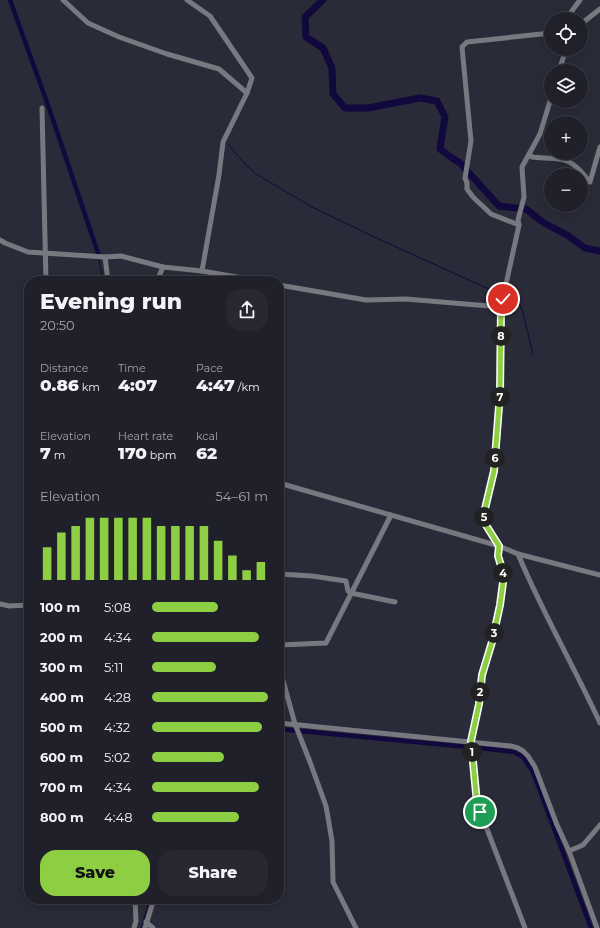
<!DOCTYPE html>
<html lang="en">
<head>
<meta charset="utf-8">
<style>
	body { margin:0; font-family:Montserrat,sans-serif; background:#282832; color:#f1f3f6; height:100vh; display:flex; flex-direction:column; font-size:15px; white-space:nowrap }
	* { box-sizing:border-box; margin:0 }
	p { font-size:13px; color:#a2a3a8 }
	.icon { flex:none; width:22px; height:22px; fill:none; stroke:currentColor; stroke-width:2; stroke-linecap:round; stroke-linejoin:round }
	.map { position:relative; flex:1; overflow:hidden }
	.panel { position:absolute; left:24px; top:276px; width:260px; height:628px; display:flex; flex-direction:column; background:#20202a; border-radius:16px; box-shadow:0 2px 10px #0003,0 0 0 1px #3d3e47 }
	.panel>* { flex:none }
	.controls { position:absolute; left:544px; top:12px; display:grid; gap:8px }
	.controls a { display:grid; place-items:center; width:44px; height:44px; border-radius:50%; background:#20202a; box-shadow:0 2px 10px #0003,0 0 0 1px #3d3e47; font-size:20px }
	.pin { position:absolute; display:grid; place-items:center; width:34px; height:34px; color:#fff; margin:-17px; border:2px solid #fff; border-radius:50%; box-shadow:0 1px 4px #0007 }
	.km { position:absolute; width:20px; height:20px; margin:-10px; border-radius:50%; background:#222; color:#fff; font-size:11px; line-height:20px; text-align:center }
	.round { display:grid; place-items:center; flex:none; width:42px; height:42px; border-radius:16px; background:#282832 }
	.summary { display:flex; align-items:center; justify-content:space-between; height:68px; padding:0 16px }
	h1 { font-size:22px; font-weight:800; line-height:30px }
	.metrics { display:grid; grid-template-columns:repeat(3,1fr); gap:6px; height:68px; padding:4px 16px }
	.metrics div { display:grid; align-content:center }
	.metrics b { font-size:17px; font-weight:800 }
	.metrics small { font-size:11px; font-weight:400 }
	.metrics p { font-size:11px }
	.chart { height:112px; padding:8px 16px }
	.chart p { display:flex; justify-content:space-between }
	.chart svg { width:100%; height:72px; margin-top:4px; stroke:#8ece43; stroke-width:6 }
	.button { display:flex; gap:8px; margin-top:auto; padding:8px 16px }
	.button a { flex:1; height:46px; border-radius:16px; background:#8ece43; color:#111; font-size:16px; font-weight:800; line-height:46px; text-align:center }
	.button a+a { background:#282832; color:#f1f3f6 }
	ul { padding:0 16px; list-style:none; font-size:13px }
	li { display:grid; grid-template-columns:64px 48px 1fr; align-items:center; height:30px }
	li i { height:10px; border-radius:5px; background:#8ece43 }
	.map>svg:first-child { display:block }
</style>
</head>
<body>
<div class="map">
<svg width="600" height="928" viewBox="0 0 600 928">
	<rect width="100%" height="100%" fill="#2a2b38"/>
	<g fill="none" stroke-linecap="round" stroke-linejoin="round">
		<g stroke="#11093d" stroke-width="1">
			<polyline points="228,144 244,163 256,174 312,207 370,235 502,295"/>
			<polyline points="99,259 103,281"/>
			<polyline points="504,297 519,304 522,309 533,354"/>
			<polyline points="141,928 150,899"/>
		</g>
		<g stroke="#11093d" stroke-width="4.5">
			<polyline points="10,0 48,105 98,253"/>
			<polyline points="279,729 488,749 514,752 523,757 533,772 591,928"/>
		</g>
		<polyline stroke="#11093d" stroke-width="7" points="323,0 305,17 306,37 323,48 332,68 333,94 345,108 368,108 420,98 437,101 445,117 440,149 452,158 460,163 499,206 526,209 544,223 567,235 585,248 600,251"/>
		<g stroke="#787980" stroke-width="5">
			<polyline points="63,0 88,23 119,37 167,54 219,69 247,93 223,142 219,175 202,271"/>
			<polyline points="187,0 210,16 252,78 247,93"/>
			<polyline points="566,19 580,0"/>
			<polyline points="581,24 600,9"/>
			<polyline points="559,71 566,49"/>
			<polyline points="42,108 46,281"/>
			<path d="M529,154l3,3c14,2 32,-1 43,9 6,4 10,11 15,16l10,-35"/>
			<polyline points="519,225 491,214 473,197 467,189 467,183 465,178 471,141 462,47 467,42 551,33"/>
			<polyline points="0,240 5,243 28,252 105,257 121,256 163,267 202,271 260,281"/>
			<polyline points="105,257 108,281"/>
			<polyline points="157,281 163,267"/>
			<polyline points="279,285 366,300 406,299 501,307"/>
			<polyline points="279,483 499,546 518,554 600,575"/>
			<path d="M518,554c24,58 56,112 82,169"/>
			<polyline points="279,574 312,576 346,581 348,591 351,593 395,602"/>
			<polyline points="0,604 9,606 29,605"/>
			<polyline points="279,645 326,643 391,515"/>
			<polyline points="279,666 295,724 310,762 326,806 332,841 333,882 356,928"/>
			<polyline points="279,723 511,746 518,748 523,751 528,756 535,767 557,825 569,851 597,928"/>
			<polyline points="569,851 583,845 600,825"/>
			<polyline points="146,922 153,928"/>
			<polyline points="134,928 136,921 135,899"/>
			<polyline points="145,928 154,899"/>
			<polyline points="525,928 477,803 471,742 479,704 482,675 492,642 500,605 504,575 498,556 499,546 484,522 484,513 494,471 500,393 501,307 519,225 518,220 524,197 522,167 540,134 551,98"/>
		</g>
	</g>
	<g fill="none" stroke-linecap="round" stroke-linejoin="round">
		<defs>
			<polyline id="route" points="480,812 477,803 471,741 479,704 482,675 492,642 500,605 504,575 498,556 499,546 484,522 484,513 494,471 500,393 501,307 503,299"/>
		</defs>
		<use href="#route" stroke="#fff" stroke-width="8"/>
		<use href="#route" stroke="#8ece43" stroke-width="5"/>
	</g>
</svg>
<div class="controls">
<a><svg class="icon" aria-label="locate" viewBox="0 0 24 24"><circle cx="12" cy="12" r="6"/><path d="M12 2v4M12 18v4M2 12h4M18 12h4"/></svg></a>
<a><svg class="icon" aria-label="layers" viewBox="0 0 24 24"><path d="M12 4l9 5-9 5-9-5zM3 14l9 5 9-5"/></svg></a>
<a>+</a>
<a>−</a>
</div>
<div class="pin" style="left:480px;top:812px;background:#1e9e55"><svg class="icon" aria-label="arrive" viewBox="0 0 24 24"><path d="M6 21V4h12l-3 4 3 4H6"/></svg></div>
<div class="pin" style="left:503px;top:299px;background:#d93025"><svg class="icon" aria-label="check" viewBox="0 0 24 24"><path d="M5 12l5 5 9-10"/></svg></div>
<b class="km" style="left:472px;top:752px">1</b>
<b class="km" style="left:480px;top:692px">2</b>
<b class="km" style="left:494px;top:633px">3</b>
<b class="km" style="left:503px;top:573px">4</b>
<b class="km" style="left:484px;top:517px">5</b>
<b class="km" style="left:495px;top:458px">6</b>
<b class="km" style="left:500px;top:397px">7</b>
<b class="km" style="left:501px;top:336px">8</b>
<section class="panel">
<div class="summary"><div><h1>Evening run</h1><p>20:50</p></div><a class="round"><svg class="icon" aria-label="share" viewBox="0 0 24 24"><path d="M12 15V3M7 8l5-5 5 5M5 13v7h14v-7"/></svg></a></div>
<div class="metrics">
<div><p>Distance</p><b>0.86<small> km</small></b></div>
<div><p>Time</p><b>4:07</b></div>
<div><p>Pace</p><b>4:47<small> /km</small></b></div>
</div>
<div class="metrics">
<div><p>Elevation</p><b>7<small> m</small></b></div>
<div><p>Heart rate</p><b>170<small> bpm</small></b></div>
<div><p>kcal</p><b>62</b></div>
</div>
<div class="chart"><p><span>Elevation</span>54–61 m</p>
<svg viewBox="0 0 160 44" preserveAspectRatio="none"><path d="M5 44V24M15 44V15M25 44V11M35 44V6M45 44V6M55 44V6M65 44V6M75 44V6M85 44V11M95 44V11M105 44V11M115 44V11M125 44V20M135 44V29M145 44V38M155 44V33"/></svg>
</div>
<ul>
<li><b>100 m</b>5:08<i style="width:57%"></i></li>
<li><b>200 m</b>4:34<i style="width:92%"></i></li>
<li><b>300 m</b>5:11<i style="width:55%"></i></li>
<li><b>400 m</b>4:28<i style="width:100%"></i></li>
<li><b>500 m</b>4:32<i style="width:95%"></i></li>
<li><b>600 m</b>5:02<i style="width:62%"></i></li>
<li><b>700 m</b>4:34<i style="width:92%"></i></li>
<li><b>800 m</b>4:48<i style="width:75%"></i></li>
</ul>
<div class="button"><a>Save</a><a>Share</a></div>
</section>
</div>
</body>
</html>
